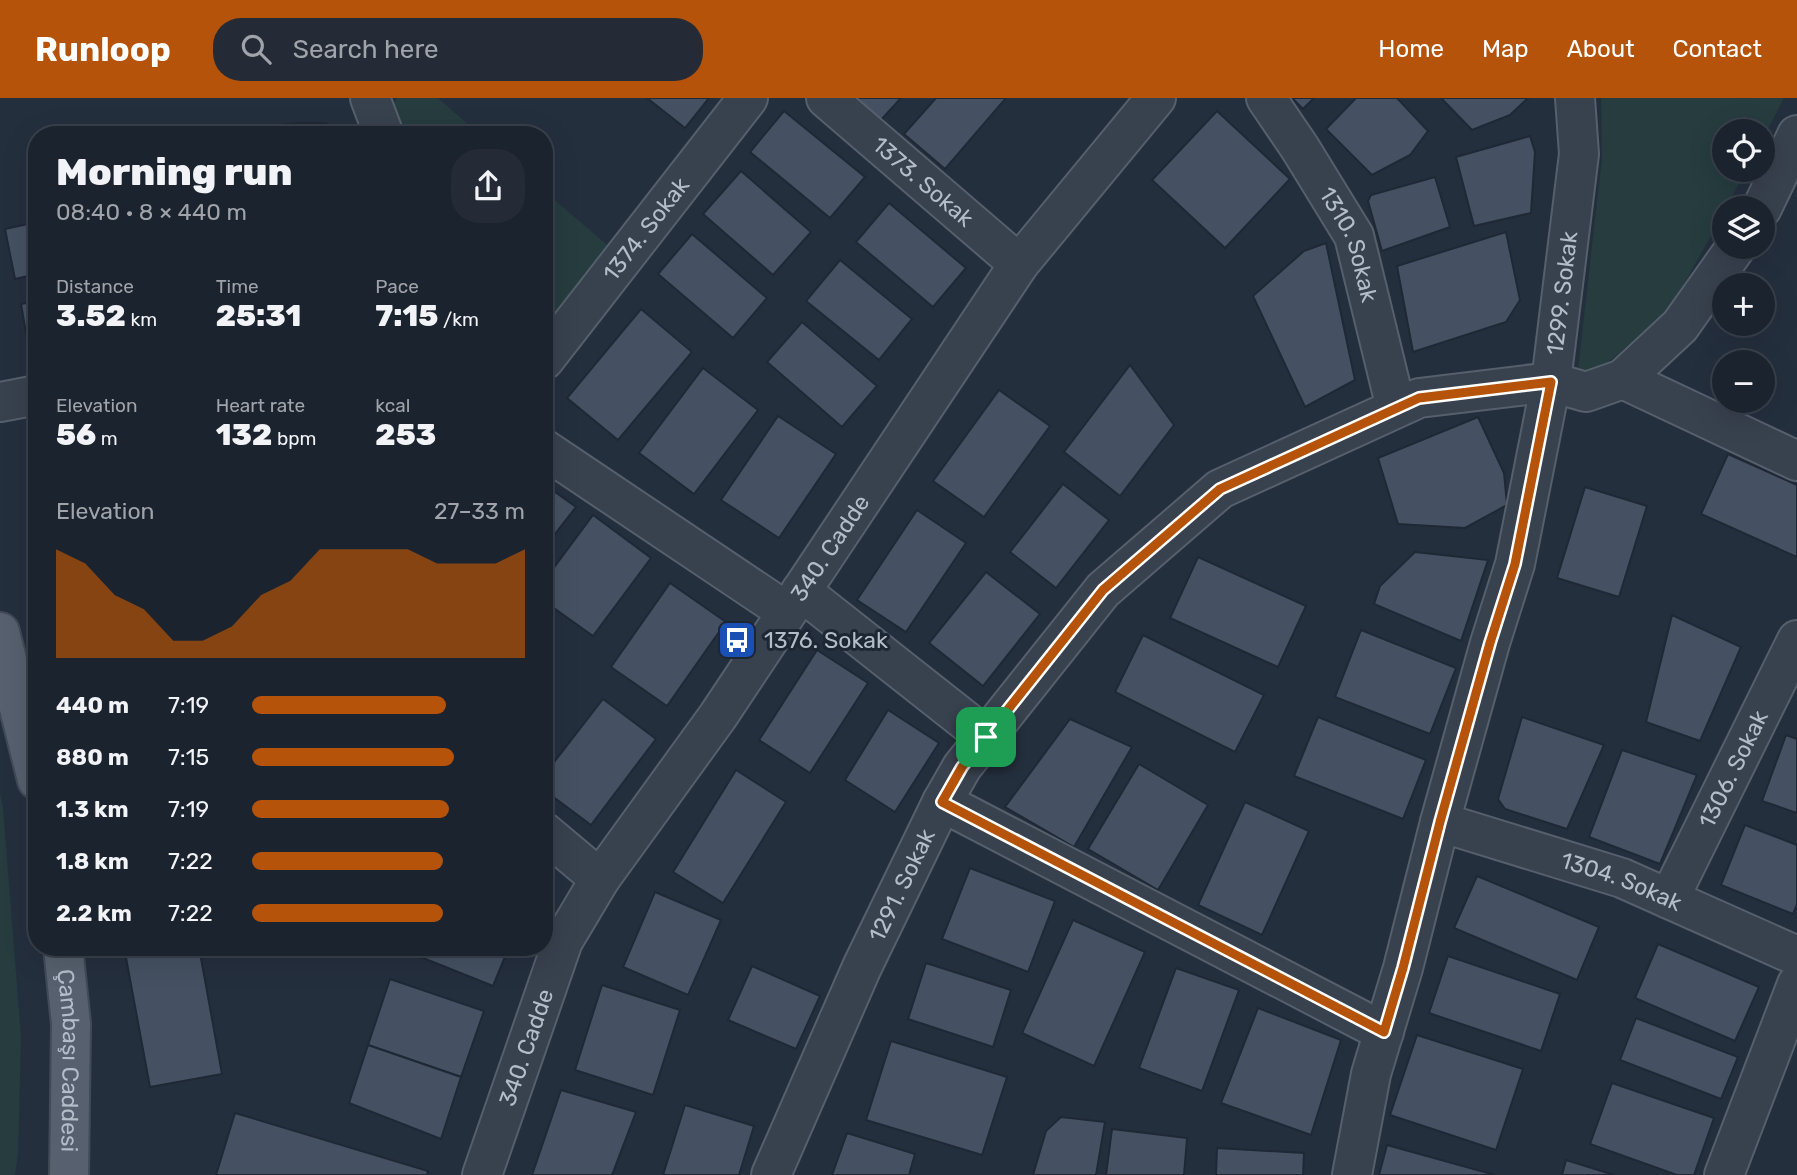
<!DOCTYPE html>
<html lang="en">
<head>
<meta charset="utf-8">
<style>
	body { margin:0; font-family:Rubik,sans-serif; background:#242b36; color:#f1f3f6; height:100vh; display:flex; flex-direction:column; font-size:26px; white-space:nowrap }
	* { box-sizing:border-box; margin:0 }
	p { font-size:23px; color:#a0a4aa }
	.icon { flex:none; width:38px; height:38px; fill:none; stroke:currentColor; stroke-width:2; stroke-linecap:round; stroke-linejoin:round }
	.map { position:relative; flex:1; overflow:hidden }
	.sheet { position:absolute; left:28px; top:28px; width:525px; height:830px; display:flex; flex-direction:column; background:#1b232e; border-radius:28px; box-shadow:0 7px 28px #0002,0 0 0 2px #39404a }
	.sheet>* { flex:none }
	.buttons { position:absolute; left:1712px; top:21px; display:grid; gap:14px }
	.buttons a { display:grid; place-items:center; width:63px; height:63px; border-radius:50%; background:#1b232e; box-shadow:0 7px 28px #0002,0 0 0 2px #39404a; font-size:35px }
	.pin { position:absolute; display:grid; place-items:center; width:60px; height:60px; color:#fff; margin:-30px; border-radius:14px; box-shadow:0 4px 10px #0006 }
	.round { display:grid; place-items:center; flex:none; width:74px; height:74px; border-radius:28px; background:#242b36 }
	.head { display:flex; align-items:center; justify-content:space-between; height:119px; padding:0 28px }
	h1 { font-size:38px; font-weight:800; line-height:52px }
	.figures { display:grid; grid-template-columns:repeat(3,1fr); gap:10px; height:119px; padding:7px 28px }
	.figures div { display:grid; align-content:center }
	.figures b { font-size:30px; font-weight:800 }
	.figures small { font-size:19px; font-weight:400 }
	.figures p { font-size:19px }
	.chart { height:196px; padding:14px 28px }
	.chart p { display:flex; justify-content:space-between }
	.chart svg { width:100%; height:126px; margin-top:7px; fill:#b45309; opacity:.7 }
	ul { padding:0 28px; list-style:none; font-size:23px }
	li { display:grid; grid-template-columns:112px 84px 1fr; align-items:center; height:52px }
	li i { height:18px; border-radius:9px; background:#b45309 }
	header { display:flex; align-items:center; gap:42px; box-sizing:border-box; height:98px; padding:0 35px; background:#b45309; color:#fff }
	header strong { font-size:33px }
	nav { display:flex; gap:38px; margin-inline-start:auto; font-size:24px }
	.search { width:490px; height:63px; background:#242b36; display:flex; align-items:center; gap:18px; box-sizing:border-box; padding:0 24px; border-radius:28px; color:#a0a4aa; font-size:26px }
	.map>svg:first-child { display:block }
</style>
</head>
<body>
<header>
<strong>Runloop</strong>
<div class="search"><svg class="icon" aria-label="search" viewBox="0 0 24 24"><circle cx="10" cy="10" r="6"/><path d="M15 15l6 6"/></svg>Search here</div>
<nav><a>Home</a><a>Map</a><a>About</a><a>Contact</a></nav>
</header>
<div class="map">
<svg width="1797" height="1077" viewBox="0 0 1797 1077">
	<rect width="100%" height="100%" fill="#242f3e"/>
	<g fill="#263c3f">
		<polygon points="397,0 438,0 480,37 396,37 392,9"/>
		<polygon points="1601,0 1784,0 1762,42 1762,33 1724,33 1724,72 1746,72 1726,110 1724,110 1724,115 1670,210 1603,269 1592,275 1578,272 1602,60"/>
		<polygon points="544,93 613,152 544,237"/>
		<polygon points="0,695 3,710 21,939 18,1056 15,1077 0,1077"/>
	</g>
	<g fill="#455162" stroke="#1f2835" stroke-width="2">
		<polygon points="647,0 709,0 685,30"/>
		<polygon points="854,0 901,0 880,23"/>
		<polygon points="936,0 1006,0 945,71 904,36"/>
		<polygon points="1292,0 1314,0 1303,11"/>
		<polygon points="1356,0 1397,0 1428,33 1410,57 1372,77 1326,31"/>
		<polygon points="1441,0 1528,0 1510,17 1472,32"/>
		<polygon points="784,13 865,79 830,120 750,54"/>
		<polygon points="1217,13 1290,81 1225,150 1152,82"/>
		<polygon points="297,25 298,37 223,37 222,34"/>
		<polygon points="297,25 325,25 348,37 298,37"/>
		<polygon points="201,30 202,37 164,37"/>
		<polygon points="1530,38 1535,54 1531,115 1474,128 1456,59"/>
		<polygon points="741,73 811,134 773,177 703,116"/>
		<polygon points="1435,79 1450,129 1382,153 1368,103 1371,97"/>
		<polygon points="889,105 966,170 933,209 856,144"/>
		<polygon points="37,124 37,176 15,181 5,131"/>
		<polygon points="1506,134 1520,202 1506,224 1413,254 1397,168"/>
		<polygon points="692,136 767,200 733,240 658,176"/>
		<polygon points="1326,145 1355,282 1305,309 1253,198 1304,153"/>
		<polygon points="840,162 912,221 879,262 806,203"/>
		<polygon points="37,203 37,269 32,270 21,206"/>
		<polygon points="641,211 692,254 618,342 567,300"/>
		<polygon points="802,224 877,288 842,329 767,264"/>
		<polygon points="1130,267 1174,327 1120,398 1064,354"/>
		<polygon points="703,270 758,312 694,396 639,355"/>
		<polygon points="999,292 1050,328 984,419 933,383"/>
		<polygon points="778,318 836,356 779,440 721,402"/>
		<polygon points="1478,319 1504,375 1507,407 1465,430 1398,426 1378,360"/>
		<polygon points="1728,356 1797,387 1797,459 1701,416"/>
		<polygon points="544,386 576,409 544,450"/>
		<polygon points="1063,386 1109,422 1056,490 1010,454"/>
		<polygon points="1585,389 1647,408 1619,499 1557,480"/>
		<polygon points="917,412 966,445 906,534 857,502"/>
		<polygon points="593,417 651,460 593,538 544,503 544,483"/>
		<polygon points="1415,454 1488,462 1461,543 1374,506 1380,488"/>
		<polygon points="1198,459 1306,508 1278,569 1170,520"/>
		<polygon points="986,474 1040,516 983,588 929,545"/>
		<polygon points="670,485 726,524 667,608 611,569"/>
		<polygon points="1672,517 1741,549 1700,643 1646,624"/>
		<polygon points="1361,532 1456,570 1430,636 1335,599"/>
		<polygon points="1143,537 1264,597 1235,654 1115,594"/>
		<polygon points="817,552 868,585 810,675 759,642"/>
		<polygon points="603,601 656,641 591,727 544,692 544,677"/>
		<polygon points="888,612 939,645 895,714 845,682"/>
		<polygon points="1318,619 1426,662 1403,721 1294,678"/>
		<polygon points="1522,619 1604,647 1567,731 1505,711 1498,701"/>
		<polygon points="1070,621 1132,649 1074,749 1005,709"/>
		<polygon points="1786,637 1797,641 1797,715 1762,703"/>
		<polygon points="1622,652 1697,677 1660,766 1589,739"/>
		<polygon points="1139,666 1208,707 1158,792 1088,751"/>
		<polygon points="736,672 786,704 723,805 673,774"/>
		<polygon points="1245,704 1309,733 1262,837 1198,807"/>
		<polygon points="1745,727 1797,747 1797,806 1793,816 1721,787"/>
		<polygon points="970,770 1055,803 1028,874 942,841"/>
		<polygon points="1477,778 1599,829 1577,882 1454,830"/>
		<polygon points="655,794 721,822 688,897 623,869"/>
		<polygon points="1073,822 1145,854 1094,968 1022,935"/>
		<polygon points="1658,846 1759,889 1735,943 1635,900"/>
		<polygon points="124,849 199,849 222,976 150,989"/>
		<polygon points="404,849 509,849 493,888 403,852"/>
		<polygon points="1448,858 1560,896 1541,953 1429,915"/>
		<polygon points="926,865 1011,892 993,949 908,921"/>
		<polygon points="752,868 820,898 796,951 728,922"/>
		<polygon points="1176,870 1239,892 1202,993 1139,970"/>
		<polygon points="390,881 484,913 461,979 368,947"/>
		<polygon points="602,887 680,912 653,997 575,972"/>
		<polygon points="1258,910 1341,942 1311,1037 1221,1005"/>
		<polygon points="1636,920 1738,959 1721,1001 1620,962"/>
		<polygon points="1417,937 1523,971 1496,1052 1390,1017"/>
		<polygon points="891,943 1007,979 982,1057 866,1022"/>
		<polygon points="368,947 461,979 441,1041 349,1005"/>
		<polygon points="1612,985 1714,1020 1694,1077 1677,1077 1590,1046"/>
		<polygon points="561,992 636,1014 612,1077 532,1077"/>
		<polygon points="685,1007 754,1028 739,1077 663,1077"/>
		<polygon points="235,1015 428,1073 427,1077 216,1077"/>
		<polygon points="1061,1019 1105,1024 1096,1077 1033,1077 1046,1033"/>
		<polygon points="1112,1031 1187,1040 1184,1077 1106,1077"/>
		<polygon points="847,1035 915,1056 909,1077 832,1077"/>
		<polygon points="1387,1047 1495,1077 1379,1077"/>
		<polygon points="1217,1050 1304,1055 1303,1077 1216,1077"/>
		<polygon points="1566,1062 1614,1077 1562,1077"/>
	</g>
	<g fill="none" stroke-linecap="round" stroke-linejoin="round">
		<defs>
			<g id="minor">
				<polyline points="370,0 384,37"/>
				<path id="s1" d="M826,0l193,166"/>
				<path id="s2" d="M1266,0l34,50 54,88 42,172"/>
				<polyline points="1762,110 1797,37"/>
				<path id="s3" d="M544,262l204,-262"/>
				<polyline points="1623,281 1797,363"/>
				<polyline points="0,304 37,297"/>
				<polyline points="544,351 787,514"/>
				<polyline points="801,493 986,639"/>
				<polyline points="942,704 1384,934"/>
				<path id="s4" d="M1440,724l182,56 175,78"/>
				<polyline points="544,734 600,781"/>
				<path id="s5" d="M1669,801l128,-259"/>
				<path id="s6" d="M482,1077l81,-234 37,-62 118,-163 301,-452 137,-166"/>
				<path id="s7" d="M771,1077l91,-208 80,-165 20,-35 141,-177 117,-101 199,-91 132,-16 35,10 37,-13 57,-53 56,-79"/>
				<path id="s8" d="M1352,1077l19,-101 32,-106 37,-146 50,-179 25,-79 36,-182 28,-228 -4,-56"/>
				<polyline points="1724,1077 1797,886"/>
			</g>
			<g id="major">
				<polyline points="0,534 37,682"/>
				<path id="s9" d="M63,849l8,77 -2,151"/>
			</g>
		</defs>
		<use href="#minor" stroke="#565f6c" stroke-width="42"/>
		<use href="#major" stroke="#414a57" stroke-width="42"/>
		<use href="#minor" stroke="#38414e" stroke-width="38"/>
		<use href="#major" stroke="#56606e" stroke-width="38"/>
	</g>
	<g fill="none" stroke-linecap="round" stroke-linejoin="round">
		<defs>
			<polygon id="route" points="1551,284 1515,466 1490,545 1440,724 1403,870 1384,934 942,704 962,669 1103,492 1220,391 1419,300"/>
		</defs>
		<use href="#route" stroke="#fff" stroke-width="14"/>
		<use href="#route" stroke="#b45309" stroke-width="9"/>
	</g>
	<defs>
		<symbol id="bus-square" viewBox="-11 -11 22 22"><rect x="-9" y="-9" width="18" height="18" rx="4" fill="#1a4fb4" stroke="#1d2633"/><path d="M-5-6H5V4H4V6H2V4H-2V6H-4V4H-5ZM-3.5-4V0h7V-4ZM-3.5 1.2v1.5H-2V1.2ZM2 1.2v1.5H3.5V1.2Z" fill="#fff"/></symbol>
	</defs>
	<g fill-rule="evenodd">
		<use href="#bus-square" x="715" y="520" width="44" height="44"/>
	</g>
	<g text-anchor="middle" stroke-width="6" stroke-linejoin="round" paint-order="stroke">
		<g font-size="23" fill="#b4bcc9" stroke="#1d2633">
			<text dy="8" stroke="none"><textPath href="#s1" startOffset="128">1373. Sokak</textPath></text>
			<text dy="8" stroke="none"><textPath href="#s3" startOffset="166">1374. Sokak</textPath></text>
			<text dy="8" stroke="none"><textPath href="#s2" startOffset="170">1310. Sokak</textPath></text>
			<text dy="8" stroke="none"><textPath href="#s8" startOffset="908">1299. Sokak</textPath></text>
			<text dy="8" stroke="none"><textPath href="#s6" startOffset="723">340. Cadde</textPath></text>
			<text dy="8" stroke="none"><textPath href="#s5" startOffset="145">1306. Sokak</textPath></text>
			<text dy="8" stroke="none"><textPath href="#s4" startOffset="191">1304. Sokak</textPath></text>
			<text dy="8" stroke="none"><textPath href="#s7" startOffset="318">1291. Sokak</textPath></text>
			<text dy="8" stroke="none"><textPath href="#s6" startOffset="135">340. Cadde</textPath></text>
			<text dy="8" stroke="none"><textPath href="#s9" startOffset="114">Çambaşı Caddesi</textPath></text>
		</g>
		<g font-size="23" fill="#b4bcc9" stroke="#1d2633" text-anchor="start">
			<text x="764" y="550">1376. Sokak</text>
		</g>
	</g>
</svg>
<div class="buttons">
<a><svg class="icon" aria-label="locate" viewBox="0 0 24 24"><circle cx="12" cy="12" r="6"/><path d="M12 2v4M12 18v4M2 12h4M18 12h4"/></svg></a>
<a><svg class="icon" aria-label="layers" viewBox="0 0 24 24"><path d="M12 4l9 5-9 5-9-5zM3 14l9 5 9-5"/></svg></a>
<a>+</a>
<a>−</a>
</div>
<div class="pin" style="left:986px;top:639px;background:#1e9e55"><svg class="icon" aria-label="arrive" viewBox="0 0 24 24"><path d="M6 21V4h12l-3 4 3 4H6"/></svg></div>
<section class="sheet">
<div class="head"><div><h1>Morning run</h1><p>08:40 · 8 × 440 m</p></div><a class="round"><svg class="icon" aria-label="share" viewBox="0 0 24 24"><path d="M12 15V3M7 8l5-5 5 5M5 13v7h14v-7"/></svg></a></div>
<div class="figures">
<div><p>Distance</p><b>3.52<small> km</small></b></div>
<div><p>Time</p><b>25:31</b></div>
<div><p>Pace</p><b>7:15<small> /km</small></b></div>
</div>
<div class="figures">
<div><p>Elevation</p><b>56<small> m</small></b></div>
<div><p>Heart rate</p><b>132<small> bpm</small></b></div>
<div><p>kcal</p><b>253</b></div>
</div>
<div class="chart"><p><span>Elevation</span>27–33 m</p>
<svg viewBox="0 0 160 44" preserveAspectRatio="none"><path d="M0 44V6L10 11L20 22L30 27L40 38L50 38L60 33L70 22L80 17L90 6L100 6L110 6L120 6L130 11L140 11L150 11L160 6V44z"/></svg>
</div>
<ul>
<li><b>440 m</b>7:19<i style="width:71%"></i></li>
<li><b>880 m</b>7:15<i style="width:74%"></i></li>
<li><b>1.3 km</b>7:19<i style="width:72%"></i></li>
<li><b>1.8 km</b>7:22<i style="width:70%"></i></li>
<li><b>2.2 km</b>7:22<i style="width:70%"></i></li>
</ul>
</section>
</div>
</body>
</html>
